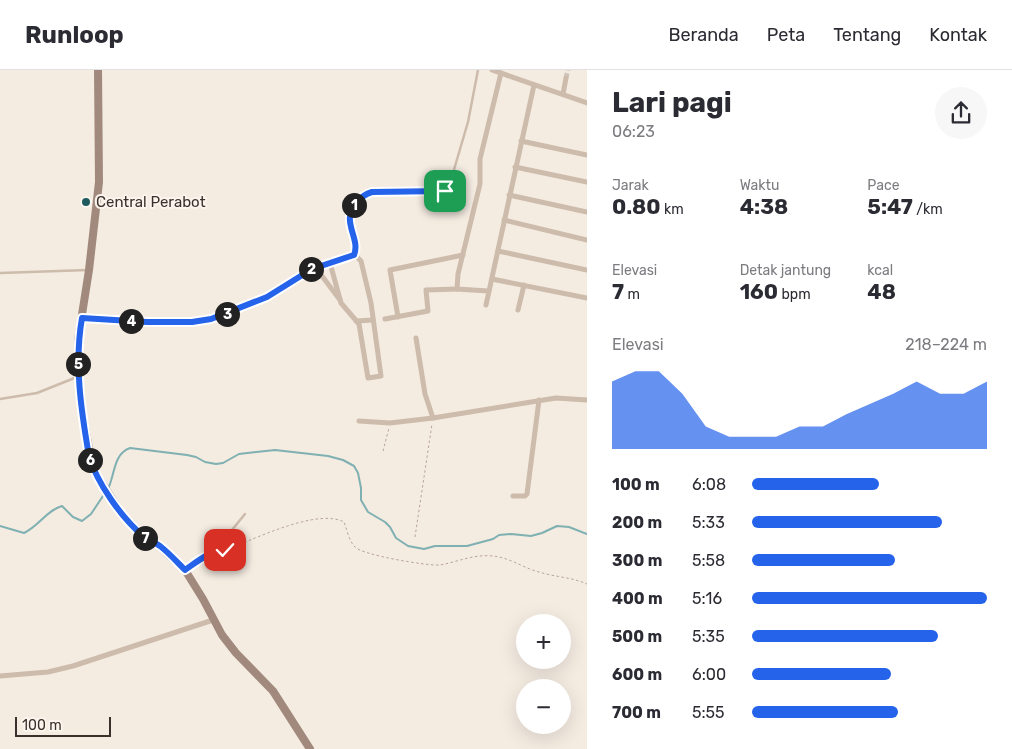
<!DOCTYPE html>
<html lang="id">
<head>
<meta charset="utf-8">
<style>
	body { margin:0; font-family:Rubik,sans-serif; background:#f7f7f7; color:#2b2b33; height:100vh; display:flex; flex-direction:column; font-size:19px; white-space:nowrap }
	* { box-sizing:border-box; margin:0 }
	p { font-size:16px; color:#7c7c81 }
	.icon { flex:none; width:28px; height:28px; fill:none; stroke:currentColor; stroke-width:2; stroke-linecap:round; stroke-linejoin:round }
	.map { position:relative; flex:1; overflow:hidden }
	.side { display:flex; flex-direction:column; background:#fff; width:425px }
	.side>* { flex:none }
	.tools { position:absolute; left:516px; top:544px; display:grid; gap:10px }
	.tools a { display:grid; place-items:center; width:55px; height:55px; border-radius:50%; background:#fff; box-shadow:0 5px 20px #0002; font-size:25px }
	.scale { position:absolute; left:15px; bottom:12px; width:96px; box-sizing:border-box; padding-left:5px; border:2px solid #3b302b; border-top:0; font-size:14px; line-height:18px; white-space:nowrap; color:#3b302b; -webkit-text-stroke:4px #fbf5ee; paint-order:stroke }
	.pin { position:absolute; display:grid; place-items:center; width:42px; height:42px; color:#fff; margin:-21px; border-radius:10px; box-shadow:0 2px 8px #0006 }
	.km { position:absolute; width:25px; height:25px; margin:-12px; border-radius:50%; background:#222; color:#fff; font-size:14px; line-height:25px; text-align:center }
	.round { display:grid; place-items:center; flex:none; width:52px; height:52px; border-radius:26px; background:#f7f7f7 }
	.overview { display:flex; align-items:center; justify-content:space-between; height:85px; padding:0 25px }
	h1 { font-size:28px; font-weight:700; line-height:38px }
	.metrics { display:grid; grid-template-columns:repeat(3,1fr); gap:8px; height:85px; padding:5px 25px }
	.metrics div { display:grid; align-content:center }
	.metrics b { font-size:21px; font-weight:700 }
	.metrics small { font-size:14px; font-weight:400 }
	.metrics p { font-size:14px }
	.chart { height:140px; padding:10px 25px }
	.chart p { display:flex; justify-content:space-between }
	.chart svg { width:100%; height:90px; margin-top:5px; fill:#2563eb; opacity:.7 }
	ul { padding:0 25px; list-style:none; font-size:16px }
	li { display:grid; grid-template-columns:80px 60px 1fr; align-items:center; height:38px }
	li i { height:12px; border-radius:6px; background:#2563eb }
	header { display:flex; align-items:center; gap:30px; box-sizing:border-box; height:70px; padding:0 25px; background:#fff; border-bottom:1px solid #e1e1e2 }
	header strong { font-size:24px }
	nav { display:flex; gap:28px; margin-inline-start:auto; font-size:18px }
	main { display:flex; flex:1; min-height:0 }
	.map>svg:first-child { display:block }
</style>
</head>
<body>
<header>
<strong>Runloop</strong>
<nav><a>Beranda</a><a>Peta</a><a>Tentang</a><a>Kontak</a></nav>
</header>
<main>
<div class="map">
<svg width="587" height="679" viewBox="0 0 587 679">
	<rect width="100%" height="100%" fill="#f4ebe1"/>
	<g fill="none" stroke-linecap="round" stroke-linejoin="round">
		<g stroke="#7fb0b2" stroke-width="2">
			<path d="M108,419c7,-14 5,-35 22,-41l57,7 9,2 9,5 11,2 7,-1 16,-9 36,-4 53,6 15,4 11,6 4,7 3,15v12l7,12 17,10 5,5 6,11 12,8 16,3 11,-3h32l26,-7 6,-4 12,-1 20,2 11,-3 15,-7 12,1 18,7"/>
			<path d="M0,456l24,7c15,-7 23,-23 38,-27l11,11 9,4 9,-7 14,-21"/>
		</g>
		<polyline stroke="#cfc6bd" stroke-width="5" stroke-dasharray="5 2.5" stroke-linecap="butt" points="566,8 568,0"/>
		<g stroke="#b9a596" stroke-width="1" stroke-dasharray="2.5 2.5" stroke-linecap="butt">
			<polyline points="383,381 389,358"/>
			<polyline points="415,467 432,354"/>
			<path d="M221,481c10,-1 20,-7 29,-11 23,-9 71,-30 94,-18 3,8 5,19 11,25 7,8 72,19 85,18 17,-3 34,-11 52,-9 17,1 31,12 47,16 16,5 32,5 48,12"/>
			<polyline points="190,496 210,483"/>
		</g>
		<g stroke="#cdbbac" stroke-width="2.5">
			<polyline points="0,203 88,200"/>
			<path d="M83,248l72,4h37l19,-3 56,-22 44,-28 42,-14c8,-17 -13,-33 3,-52 5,-6 9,-10 16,-11h70l6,-2 20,-68 10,-52"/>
			<polyline points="0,329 37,323 77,307"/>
			<polyline points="214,482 245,444"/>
		</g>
		<g stroke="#cdbbac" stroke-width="5">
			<polyline points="492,0 587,33"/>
			<polyline points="563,24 566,8"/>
			<polyline points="521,71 587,85"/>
			<polyline points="515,97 587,112"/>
			<polyline points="509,125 587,142"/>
			<polyline points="504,150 587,170"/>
			<polyline points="498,181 587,200"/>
			<polyline points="330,193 341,233 359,254 368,308 381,306 371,233 361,191 354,184"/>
			<polyline points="322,206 340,230"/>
			<polyline points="492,209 587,228"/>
			<polyline points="488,221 457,219 458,204 480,114 480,89 501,3"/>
			<polyline points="486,235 534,15"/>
			<polyline points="518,240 524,215"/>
			<polyline points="398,247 390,200 463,185"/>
			<polyline points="385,249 428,241 426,220 457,219"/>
			<polyline points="356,251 373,250"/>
			<polyline points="416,268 425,324 433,348"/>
			<polyline points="359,351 390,353 433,348 556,328 587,330"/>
			<polyline points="513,426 525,426 527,424 539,330"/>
			<polyline points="0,606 48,602 73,596 213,550"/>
		</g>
		<polyline stroke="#a18a7d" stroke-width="8" points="98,0 99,112 89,200 78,270 78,299 83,347 93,399 121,443 144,467 160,477 185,500 203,529 222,565 236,583 273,621 310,679"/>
	</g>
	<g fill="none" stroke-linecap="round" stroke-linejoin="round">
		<defs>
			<path id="route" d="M225,480c-17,2 -27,11 -40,20 -8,-8 -16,-17 -25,-24 -6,-4 -12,-6 -17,-10 -22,-19 -46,-53 -54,-80 -8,-46 -15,-93 -7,-138l65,4h45l19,-3 56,-22 45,-28 42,-14c7,-17 -14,-33 2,-52 5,-6 9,-9 16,-11l73,-1"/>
		</defs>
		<use href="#route" stroke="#fff" stroke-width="10"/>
		<use href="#route" stroke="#2563eb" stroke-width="6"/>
	</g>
	<circle fill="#1f5a5e" stroke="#fbf5ee" stroke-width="2" cx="86" cy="132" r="5"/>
	<g text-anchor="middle" stroke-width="4" stroke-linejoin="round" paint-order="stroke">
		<g font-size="15" fill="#3b302b" stroke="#fbf5ee" text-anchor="start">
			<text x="96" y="137">Central Perabot</text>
		</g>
	</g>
</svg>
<div class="tools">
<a>+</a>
<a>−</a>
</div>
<div class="scale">100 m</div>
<div class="pin" style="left:445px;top:121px;background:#1e9e55"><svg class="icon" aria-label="arrive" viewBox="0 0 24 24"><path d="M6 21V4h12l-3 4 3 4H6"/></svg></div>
<div class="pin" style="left:225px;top:480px;background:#d93025"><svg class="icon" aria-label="check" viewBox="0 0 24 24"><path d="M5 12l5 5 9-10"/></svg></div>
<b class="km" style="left:354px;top:135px">1</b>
<b class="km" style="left:311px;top:199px">2</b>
<b class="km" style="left:227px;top:244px">3</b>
<b class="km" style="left:131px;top:251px">4</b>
<b class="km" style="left:78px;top:294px">5</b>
<b class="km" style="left:90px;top:390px">6</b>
<b class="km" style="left:145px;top:468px">7</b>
</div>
<section class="side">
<div class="overview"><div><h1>Lari pagi</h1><p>06:23</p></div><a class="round"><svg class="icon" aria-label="share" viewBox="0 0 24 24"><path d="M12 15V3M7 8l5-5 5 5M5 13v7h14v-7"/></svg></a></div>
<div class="metrics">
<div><p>Jarak</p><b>0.80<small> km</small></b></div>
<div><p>Waktu</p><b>4:38</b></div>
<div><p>Pace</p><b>5:47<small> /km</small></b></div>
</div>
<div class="metrics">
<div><p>Elevasi</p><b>7<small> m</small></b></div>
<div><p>Detak jantung</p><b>160<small> bpm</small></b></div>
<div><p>kcal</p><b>48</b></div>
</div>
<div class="chart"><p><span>Elevasi</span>218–224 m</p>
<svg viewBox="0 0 160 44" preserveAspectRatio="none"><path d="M0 44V11L10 6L20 6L30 17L40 33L50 38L60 38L70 38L80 33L90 33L100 27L110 22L120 17L130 11L140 17L150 17L160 11V44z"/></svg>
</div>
<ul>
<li><b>100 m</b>6:08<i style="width:54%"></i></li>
<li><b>200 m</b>5:33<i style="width:81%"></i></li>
<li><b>300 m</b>5:58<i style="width:61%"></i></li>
<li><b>400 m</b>5:16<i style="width:100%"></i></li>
<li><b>500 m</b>5:35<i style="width:79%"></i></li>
<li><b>600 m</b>6:00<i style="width:59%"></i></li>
<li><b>700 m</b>5:55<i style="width:62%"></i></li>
</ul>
</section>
</main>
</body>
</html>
